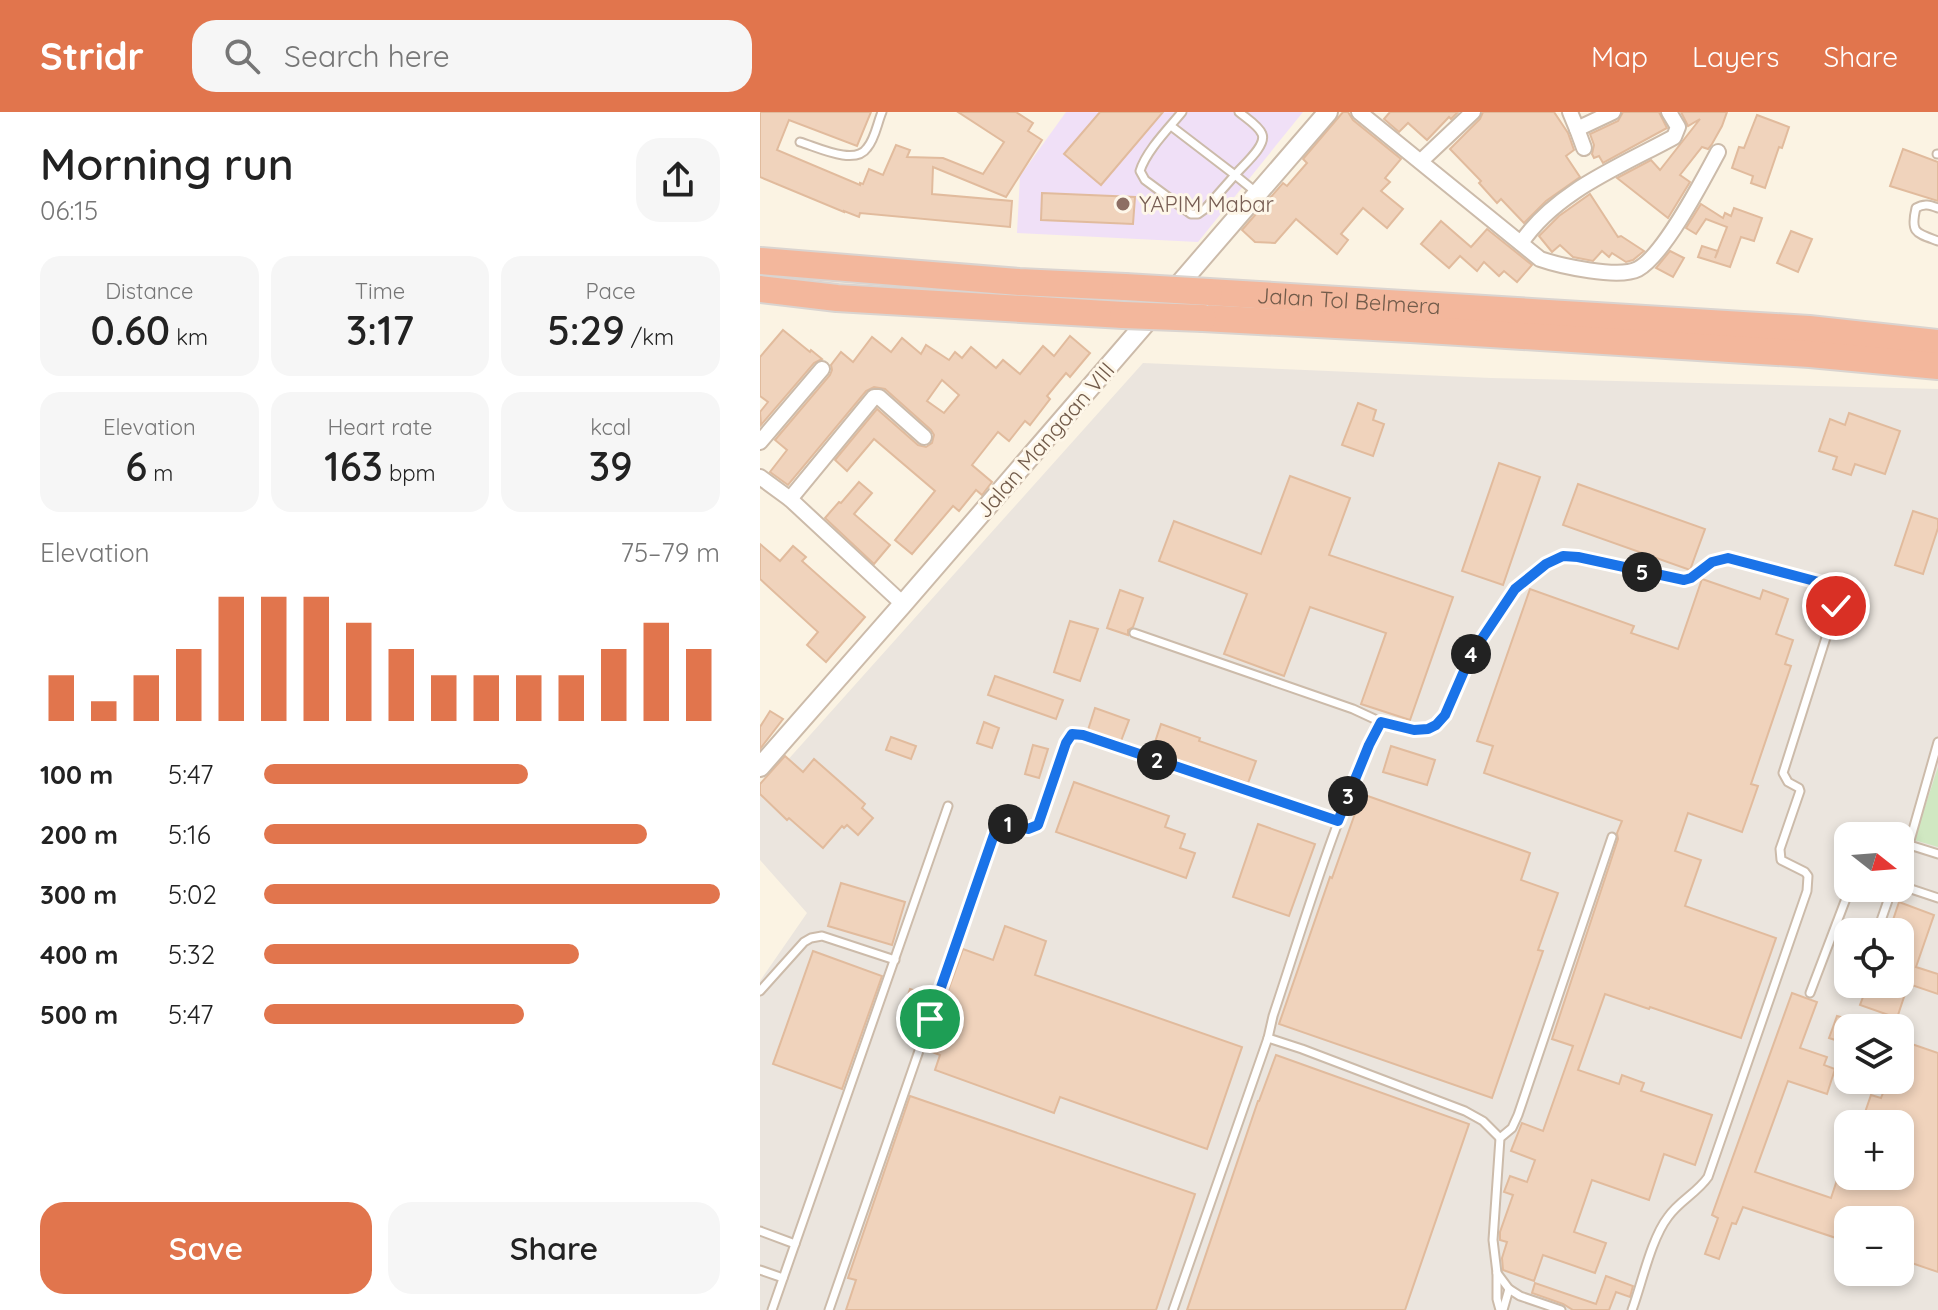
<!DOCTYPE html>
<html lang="en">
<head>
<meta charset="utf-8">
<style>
	body { margin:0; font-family:Quicksand,sans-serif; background:#f6f6f6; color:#222; height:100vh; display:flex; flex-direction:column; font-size:30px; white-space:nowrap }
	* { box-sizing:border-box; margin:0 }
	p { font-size:26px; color:#767676 }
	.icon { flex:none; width:44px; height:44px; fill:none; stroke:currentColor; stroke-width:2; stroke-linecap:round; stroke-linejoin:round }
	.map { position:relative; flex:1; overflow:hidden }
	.details { display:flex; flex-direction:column; background:#fff; width:760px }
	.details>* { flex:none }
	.needle { width:52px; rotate:107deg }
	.controls { position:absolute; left:1074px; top:710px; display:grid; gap:16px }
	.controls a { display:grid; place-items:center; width:80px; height:80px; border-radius:16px; background:#fff; box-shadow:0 4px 12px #0003; font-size:40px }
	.pin { position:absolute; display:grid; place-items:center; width:68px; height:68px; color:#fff; margin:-34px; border:4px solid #fff; border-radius:50%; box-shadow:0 2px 8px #0007 }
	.km { position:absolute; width:40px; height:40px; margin:-20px; border-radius:50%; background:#222; color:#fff; font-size:22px; line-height:40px; text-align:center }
	.round { display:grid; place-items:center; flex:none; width:84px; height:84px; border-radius:24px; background:#f6f6f6 }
	.overview { display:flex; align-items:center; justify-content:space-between; height:136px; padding:0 40px }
	h1 { font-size:44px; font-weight:600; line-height:60px }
	.metrics { display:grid; grid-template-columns:repeat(3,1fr); gap:12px; height:136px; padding:8px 40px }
	.metrics div { display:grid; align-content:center; border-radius:20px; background:#f6f6f6; text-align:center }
	.metrics b { font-size:40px; font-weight:600 }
	.metrics small { font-size:22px; font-weight:400 }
	.metrics p { font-size:22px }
	.chart { height:224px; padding:16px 40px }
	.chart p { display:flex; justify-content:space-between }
	.chart svg { width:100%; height:144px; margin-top:8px; stroke:#e1754d; stroke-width:6 }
	.button { display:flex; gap:16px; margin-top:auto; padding:16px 40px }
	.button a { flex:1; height:92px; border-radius:24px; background:#e1754d; color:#fff; font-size:32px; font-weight:600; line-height:92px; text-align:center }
	.button a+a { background:#f6f6f6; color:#222 }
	ul { padding:0 40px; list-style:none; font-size:26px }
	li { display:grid; grid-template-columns:128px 96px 1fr; align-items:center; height:60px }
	li i { height:20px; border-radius:10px; background:#e1754d }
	header { display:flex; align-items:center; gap:48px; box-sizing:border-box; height:112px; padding:0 40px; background:#e1754d; color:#fff }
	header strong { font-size:38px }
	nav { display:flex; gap:44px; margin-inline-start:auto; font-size:28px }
	.search { width:560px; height:72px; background:#f6f6f6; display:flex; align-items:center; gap:20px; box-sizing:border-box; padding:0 28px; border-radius:24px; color:#767676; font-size:30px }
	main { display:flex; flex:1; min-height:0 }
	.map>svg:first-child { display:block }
</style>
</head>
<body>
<header>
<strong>Stridr</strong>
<div class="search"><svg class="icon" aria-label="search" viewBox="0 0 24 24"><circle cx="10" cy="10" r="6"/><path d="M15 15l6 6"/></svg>Search here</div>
<nav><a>Map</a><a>Layers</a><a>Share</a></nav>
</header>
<main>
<section class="details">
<div class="overview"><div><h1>Morning run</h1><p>06:15</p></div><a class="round"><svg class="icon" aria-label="share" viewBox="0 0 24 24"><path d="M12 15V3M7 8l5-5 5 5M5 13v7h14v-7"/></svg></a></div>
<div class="metrics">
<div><p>Distance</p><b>0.60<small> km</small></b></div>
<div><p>Time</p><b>3:17</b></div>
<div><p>Pace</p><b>5:29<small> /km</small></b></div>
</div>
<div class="metrics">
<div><p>Elevation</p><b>6<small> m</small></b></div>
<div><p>Heart rate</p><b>163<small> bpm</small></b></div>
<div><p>kcal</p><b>39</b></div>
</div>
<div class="chart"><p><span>Elevation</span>75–79 m</p>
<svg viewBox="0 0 160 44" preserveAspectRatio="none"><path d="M5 44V30M15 44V38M25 44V30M35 44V22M45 44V6M55 44V6M65 44V6M75 44V14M85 44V22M95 44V30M105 44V30M115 44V30M125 44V30M135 44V22M145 44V14M155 44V22"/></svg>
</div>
<ul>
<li><b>100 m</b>5:47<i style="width:58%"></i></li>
<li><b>200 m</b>5:16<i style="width:84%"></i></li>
<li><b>300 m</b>5:02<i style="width:100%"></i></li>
<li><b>400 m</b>5:32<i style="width:69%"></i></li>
<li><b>500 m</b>5:47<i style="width:57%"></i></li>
</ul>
<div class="button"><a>Save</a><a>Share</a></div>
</section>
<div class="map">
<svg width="1178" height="1198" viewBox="0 0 1178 1198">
	<rect width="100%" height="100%" fill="#fbf3e3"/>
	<path fill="#ebe5de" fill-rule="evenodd" d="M383,251l348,15 447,11v921h-1178v-329l47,-68 -47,-53v-69zM1088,724h52v52h-52zM1088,820h52v52h-52zM1088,916h52v52h-52zM1088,1012h52v52h-52zM1088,1108h52v52h-52z"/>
	<polygon fill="#f0e0f7" points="306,0 543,0 438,130 257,121 260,64"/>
	<polygon fill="#d0e8c2" points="1178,655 1178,735 1154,728"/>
	<g fill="#f0d3bc" stroke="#e1bb9d" stroke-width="2" fill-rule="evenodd">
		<polygon points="0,0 111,0 97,34 29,8 17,38 100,73 100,71 103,72 109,57 123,63 136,33 150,38 147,45 183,46 223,62 244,30 198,0 256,0 273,11 268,19 282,28 246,85 173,55 172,82 252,89 250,115 100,101 99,105 84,99 84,100 0,65"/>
		<polygon points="340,0 403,0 341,73 304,42"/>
		<polygon points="583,0 588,0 593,8 641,47 625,66 630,70 621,79 643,97 627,116 603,96 581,122 588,128 577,142 536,107 515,131 495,130 482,118 523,71 527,74 547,51 543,47"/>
		<polygon points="630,0 698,0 691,7 689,5 667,28 648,11 639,20 624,7"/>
		<polygon points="723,0 794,0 808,21 814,38 806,44 820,65 786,89 764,111 741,87 737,91 719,71 721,69 690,37 720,7"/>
		<polygon points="863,0 899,0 907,16 843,51 839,44 834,46 832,42 834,33 830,22 858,9"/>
		<polygon points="921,0 967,0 962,14 952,32 948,37 942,35 920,63 930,70 908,106 857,66 891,48 900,58 940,7 928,14"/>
		<polygon points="997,3 1029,15 1022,36 1019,35 1005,76 991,71 993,64 972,56 979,35 984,36"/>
		<polygon points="1143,37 1178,50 1178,89 1130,74"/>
		<polygon points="282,81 375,85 373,112 281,108"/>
		<polygon points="830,82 858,125 861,124 884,139 873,148 866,150 852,141 849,145 842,139 833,149 813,145 800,133 792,140 779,124 799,104"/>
		<polygon points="941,92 963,106 965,101 971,104 974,96 1002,106 994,129 981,125 970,155 938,145 942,134 958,139 955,146 967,115 946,107 936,122 926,116"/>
		<polygon points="681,109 711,135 727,117 772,153 757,170 744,159 739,164 724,150 717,159 700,144 689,156 661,132"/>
		<polygon points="1031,119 1052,127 1038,160 1017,151"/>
		<polygon points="910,139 924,146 913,165 896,156"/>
		<polygon points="23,218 50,240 51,238 62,247 54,251 1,313 0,300 8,290 0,284 0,245"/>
		<path d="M310,224l20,17 -20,24 -4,-4 -19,23 3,3 -20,26 -5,-4 -16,20 -11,-9 -26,33 20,17 -10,13 -6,-5 -17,21 -6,-5 -41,48 -17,-14 40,-49 -61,-52 -27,32 -12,-11 42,-51 41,36 8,2 6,-4 2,-8 -3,-5 -46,-41 -11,-2 -8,4 -78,94 -18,-13 17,-22 -12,-10 55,-65 2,-5 -1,-5 10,-13 12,10 19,-25 19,15 11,-14 19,16 5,-9 23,15 6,-8 7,6 9,-11 25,21 7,-8 17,14 23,-28 11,10zM182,268l17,15 -15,18 -17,-12z"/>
		<polygon points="598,291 616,298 613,308 624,312 613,344 582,333"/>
		<polygon points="1089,301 1140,319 1125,362 1095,352 1091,363 1073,357 1077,345 1059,339 1070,307 1085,313"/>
		<polygon points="739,351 780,365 743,473 702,459"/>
		<polygon points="530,364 590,386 569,443 693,485 650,608 601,592 626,521 550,495 524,564 464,542 487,482 399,449 414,409 501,442"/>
		<polygon points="99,370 112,381 94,402 130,433 114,452 65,406 79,390 81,391"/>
		<polygon points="818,372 945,417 930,458 803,413"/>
		<polygon points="1153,399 1178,407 1178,416 1163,462 1135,453"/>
		<polygon points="0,432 20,449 33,434 46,445 42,449 105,505 66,550 47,533 58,520 0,467"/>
		<polygon points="942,467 1000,487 1003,478 1028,487 1016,522 1033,528 1025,552 1031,554 991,672 998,674 982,720 928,701 915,739 941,748 925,794 1016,826 981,926 890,895 889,897 845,882 818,958 859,972 862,963 884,971 881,979 952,1003 935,1053 904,1042 889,1088 832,1068 814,1120 846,1131 835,1161 783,1143 774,1169 743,1158 742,1146 747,1130 740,1128 740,1120 753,1083 744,1080 750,1064 767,1070 775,1048 751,1039 762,1011 783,1019 813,934 792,927 858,727 857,721 862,709 724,661 733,634 717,629 770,477 874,514 871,521 918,537"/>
		<polygon points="360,478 383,486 373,515 368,518 368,523 347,516"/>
		<polygon points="310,509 338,517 320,569 294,560"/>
		<polygon points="235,564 303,588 296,607 228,583"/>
		<polygon points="335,596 369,608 361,629 328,618"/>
		<polygon points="10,599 23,607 0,637 0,615"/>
		<polygon points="224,610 239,616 232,636 217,631"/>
		<polygon points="401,612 440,626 439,629 496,649 488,671 392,639"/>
		<polygon points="131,625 156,634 151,647 126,638"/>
		<polygon points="273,633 288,637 279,666 265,662"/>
		<polygon points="631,634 675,648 667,673 623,660"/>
		<polygon points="25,644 43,660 54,647 105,692 102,696 113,706 98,723 87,713 84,716 82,714 63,736 29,706 27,708 0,682 0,672"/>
		<polygon points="314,670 409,704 405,715 425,722 420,736 435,741 426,766 296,720"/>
		<polygon points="602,682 770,741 761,768 798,781 778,838 783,839 732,986 519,912 570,765 572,766"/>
		<polygon points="498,712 555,732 529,804 473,785"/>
		<polygon points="81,771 145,790 132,833 68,814"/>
		<polygon points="1139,790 1174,803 1156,855 1178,862 1178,882 1140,869 1140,820 1129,820"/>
		<polygon points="245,814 286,829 275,863 482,935 447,1037 300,985 294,1001 175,958 180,943 167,938 203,837 233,848"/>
		<polygon points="53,839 122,864 82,977 13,952"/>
		<polygon points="1108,872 1115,872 1145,882 1137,906 1100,893"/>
		<polygon points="150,877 171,884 160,916 139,910"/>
		<polygon points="1032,881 1057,890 1040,936 1067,945 1064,953 1075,957 1067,982 1028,969 995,1060 1071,1086 1086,1041 1088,1041 1088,1064 1140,1064 1140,1012 1101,1012 1111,983 1121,986 1128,968 1140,968 1140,928 1178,941 1178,1160 1140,1147 1140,1108 1088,1108 1088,1130 983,1095 976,1112 972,1111 959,1147 945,1142 958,1106 952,1103"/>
		<polygon points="1077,904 1088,907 1088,932 1069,926"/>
		<polygon points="516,943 709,1012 645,1198 427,1198 498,989 499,989"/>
		<polygon points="150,984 435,1082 396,1198 86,1198 96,1168 88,1166"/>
		<polygon points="846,1164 873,1174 870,1185 856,1180 849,1198 813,1198 803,1192 772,1181 775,1171 836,1192"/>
	</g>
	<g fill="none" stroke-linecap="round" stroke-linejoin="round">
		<defs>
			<g id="service">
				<path d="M479,0c7,6 20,14 23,22 5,12 -20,32 -27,41l22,18"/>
				<path d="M411,14l64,49 -30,34 -7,5h-7l-46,-34 -5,-9c6,-20 29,-43 42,-59"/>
				<path d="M40,30c17,5 55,24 67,6 8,-9 10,-24 15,-36"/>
				<polyline points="1177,42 1178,42"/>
				<path d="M1178,96c-8,-3 -14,-5 -22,0 -6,25 0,25 22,33"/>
				<polyline points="374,521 593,597 621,610"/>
				<polyline points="1111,724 1111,722 1120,724"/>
				<polyline points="1140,730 1178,742"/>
				<polyline points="1149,732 1178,630"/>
				<polyline points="1140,776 1145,775 1178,786"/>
				<polyline points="1117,820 1132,777 1138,776"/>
				<polyline points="1100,874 1101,872"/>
				<polyline points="0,879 44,830 51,826 62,824 135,848"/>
				<polyline points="1050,881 1090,776"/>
				<path d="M740,1026l-17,-17 -18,-10 -163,-62 -34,-11 5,-22c33,-99 62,-201 108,-294l33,8 14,-1 8,-4 9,-10 26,-60 44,-66 31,-25 17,-8 15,1 106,23 7,-2 21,-16 16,-4 98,26c10,6 11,11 10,22l-53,167 5,9 11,6 1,3 -20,58 1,11 24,12 3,4 -1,15 -99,286c-11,16 -29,24 -40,40 -17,22 -26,66 -36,93"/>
				<polyline points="0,1119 35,1132"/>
				<polyline points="0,1158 23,1166"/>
				<polyline points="737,1161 749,1177 760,1184 801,1198"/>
				<polyline points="12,1198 188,694"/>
				<polyline points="69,1198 237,714 241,710 268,717 278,713 306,631 312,622 323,623 578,709"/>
				<polyline points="413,1198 508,926"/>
				<polyline points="740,1198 737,1187 737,1161 733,1128 740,1026 752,1016 758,1003 852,725"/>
				<polyline points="743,1198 749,1177"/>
			</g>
			<g id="minor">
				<path d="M599,0l181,147c20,7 79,20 98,10 26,-14 65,-89 80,-117"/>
				<polyline points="810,0 817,17 853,0"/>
				<polyline points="817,17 824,36"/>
				<polyline points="661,49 713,0"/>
				<path d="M761,131c35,-52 100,-77 153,-106l4,-10 -9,-15"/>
				<polyline points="0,330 62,257"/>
				<polyline points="0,365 30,387 143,492"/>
				<polyline points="30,387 114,285 119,285 164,325"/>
			</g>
			<polyline id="tertiary" points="0,655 143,492 568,0"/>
			<g id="motorway">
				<polyline points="0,149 259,170 365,175"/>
				<polyline points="0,177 77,186 363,203"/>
				<path id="s1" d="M449,180l600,37 129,14"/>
				<polyline points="443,206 651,217 1050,242 1178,254"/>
			</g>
		</defs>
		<use href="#service" stroke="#cba" stroke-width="11"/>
		<use href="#minor" stroke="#cba" stroke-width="18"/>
		<use href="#tertiary" stroke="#cba" stroke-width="22"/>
		<use href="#motorway" stroke="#dad4d0" stroke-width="30"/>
		<use href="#service" stroke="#fff" stroke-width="7"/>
		<use href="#minor" stroke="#fff" stroke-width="14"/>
		<use href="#tertiary" stroke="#fff" stroke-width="18"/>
		<use href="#motorway" stroke="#f3b79c" stroke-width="26"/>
		<defs>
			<g id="motorway-bridge">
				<polyline points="365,175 449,180"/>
				<polyline points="363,203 443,206"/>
			</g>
		</defs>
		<use href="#motorway-bridge" stroke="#dad4d0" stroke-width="30" stroke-linecap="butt"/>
		<use href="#motorway-bridge" stroke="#f3b79c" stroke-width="26"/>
	</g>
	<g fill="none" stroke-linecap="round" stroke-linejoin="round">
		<defs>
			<path id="route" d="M170,907l67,-193 4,-4 27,7 10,-4 28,-82 6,-9 11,1 255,86 31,-76 12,-23 33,8 14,-1 8,-4 9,-10 26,-60 44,-66 31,-25 17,-8 15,1 106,23 7,-2 21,-16 16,-4 98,26c10,6 11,10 10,22"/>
		</defs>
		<use href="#route" stroke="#fff" stroke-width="16"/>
		<use href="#route" stroke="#1a73e8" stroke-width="10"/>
	</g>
	<circle fill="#8d6e63" stroke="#fef7e9" stroke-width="3" cx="363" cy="92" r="8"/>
	<g text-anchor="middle" stroke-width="6" stroke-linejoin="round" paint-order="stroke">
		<g font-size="22" fill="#785e54" stroke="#fef7e9" text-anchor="start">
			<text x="379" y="100">YAPIM Mabar</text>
		</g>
		<g font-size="22" fill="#725b4a" stroke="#fef7e9">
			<text dy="8" stroke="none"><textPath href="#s1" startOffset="140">Jalan Tol Belmera</textPath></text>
			<text transform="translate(285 328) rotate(-49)" y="8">Jalan Mangaan VIII</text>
		</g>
	</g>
</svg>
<div class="controls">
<a><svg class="needle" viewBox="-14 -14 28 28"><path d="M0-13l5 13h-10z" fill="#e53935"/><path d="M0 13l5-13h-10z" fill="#767676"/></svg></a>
<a><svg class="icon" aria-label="locate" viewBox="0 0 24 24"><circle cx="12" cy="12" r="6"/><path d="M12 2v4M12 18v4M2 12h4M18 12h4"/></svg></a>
<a><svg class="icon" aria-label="layers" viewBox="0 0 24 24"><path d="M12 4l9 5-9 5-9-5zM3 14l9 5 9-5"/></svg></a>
<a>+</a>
<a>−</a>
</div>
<div class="pin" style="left:170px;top:907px;background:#1e9e55"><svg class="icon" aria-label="arrive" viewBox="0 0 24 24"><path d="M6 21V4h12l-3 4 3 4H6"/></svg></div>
<div class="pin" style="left:1076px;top:494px;background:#d93025"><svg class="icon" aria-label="check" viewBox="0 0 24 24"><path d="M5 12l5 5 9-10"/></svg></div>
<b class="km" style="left:248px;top:712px">1</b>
<b class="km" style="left:397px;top:648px">2</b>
<b class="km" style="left:588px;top:684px">3</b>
<b class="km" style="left:711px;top:542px">4</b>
<b class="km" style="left:882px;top:460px">5</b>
</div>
</main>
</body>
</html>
